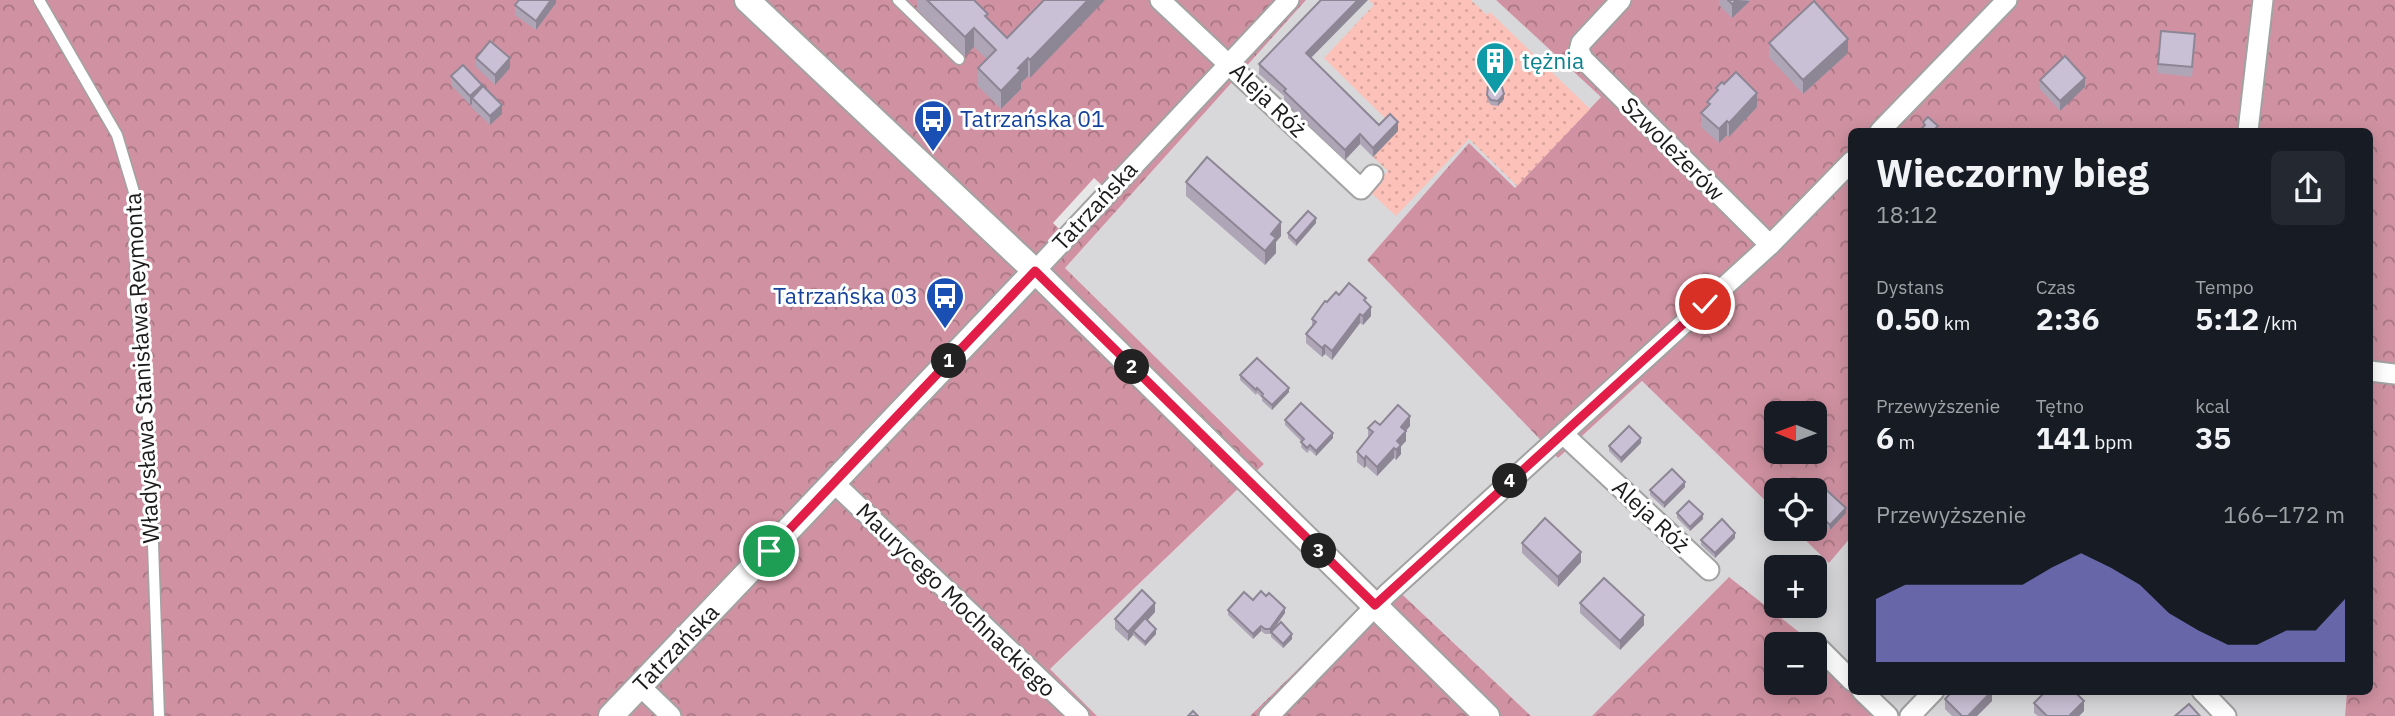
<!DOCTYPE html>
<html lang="pl">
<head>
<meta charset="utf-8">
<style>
	body { margin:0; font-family:"IBM Plex Sans",sans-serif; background:#242831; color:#f1f3f6; height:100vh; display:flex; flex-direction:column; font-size:26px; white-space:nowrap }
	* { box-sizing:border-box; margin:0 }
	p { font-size:23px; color:#9ea1a6 }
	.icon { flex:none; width:38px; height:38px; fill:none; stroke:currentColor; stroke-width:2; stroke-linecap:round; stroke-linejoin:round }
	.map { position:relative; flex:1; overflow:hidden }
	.side { position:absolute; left:1848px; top:128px; width:525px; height:567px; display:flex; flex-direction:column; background:#171b24; border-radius:10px; box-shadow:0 4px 18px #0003 }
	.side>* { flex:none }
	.needle { width:46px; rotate:271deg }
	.buttons { position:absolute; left:1764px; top:401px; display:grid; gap:14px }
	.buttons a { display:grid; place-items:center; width:63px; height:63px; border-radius:10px; background:#171b24; box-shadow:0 4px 18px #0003; font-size:35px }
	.pin { position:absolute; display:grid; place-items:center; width:60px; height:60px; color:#fff; margin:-30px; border:4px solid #fff; border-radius:50%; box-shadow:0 2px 7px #0007 }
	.km { position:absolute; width:35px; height:35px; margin:-18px; border-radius:50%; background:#222; color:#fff; font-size:19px; line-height:35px; text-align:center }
	.round { display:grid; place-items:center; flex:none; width:74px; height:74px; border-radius:10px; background:#242831 }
	.summary { display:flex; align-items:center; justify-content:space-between; height:119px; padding:0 28px }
	h1 { font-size:38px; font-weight:700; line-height:52px }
	.figures { display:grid; grid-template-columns:repeat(3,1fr); gap:10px; height:119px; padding:7px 28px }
	.figures div { display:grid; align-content:center }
	.figures b { font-size:30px; font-weight:700 }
	.figures small { font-size:19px; font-weight:400 }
	.figures p { font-size:19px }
	.chart { height:196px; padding:14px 28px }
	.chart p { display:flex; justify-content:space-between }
	.chart svg { width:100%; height:126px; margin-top:7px; fill:#8986e1; opacity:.7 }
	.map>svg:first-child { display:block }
</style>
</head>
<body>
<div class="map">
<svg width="2395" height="716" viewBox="0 0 2395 716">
	<defs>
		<pattern id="forest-crowns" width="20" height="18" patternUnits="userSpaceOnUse" patternTransform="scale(1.75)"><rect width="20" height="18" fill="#d092a2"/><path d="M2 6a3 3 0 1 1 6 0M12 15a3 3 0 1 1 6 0" fill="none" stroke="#a87683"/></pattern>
		<pattern id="park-dots" width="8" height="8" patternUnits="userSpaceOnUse" patternTransform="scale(1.75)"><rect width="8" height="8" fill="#fcc1b9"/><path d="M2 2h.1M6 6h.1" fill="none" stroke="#d7a59e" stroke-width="1.8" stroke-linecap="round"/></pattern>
	</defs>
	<rect width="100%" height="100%" fill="#eae0ee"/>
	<g fill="#d8d8da" fill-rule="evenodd">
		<path d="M1306,0h190l106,97 -87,91 -46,-45 -102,117 191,198 84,-77 134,130v17l18,1 35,33 22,-25v138l-122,-98 -137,139h-61l-143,-135 -138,135h-153l-47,-47 214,-205 -199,-196zM1776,567h39v39h-39z"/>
		<polygon points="1871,691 2347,691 2345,716 1900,716"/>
	</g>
	<g fill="url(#forest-crowns)" fill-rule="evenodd">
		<polygon points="0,0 1306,0 1065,268 1264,464 1050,669 1097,716 0,716"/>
		<path d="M1496,0h899v716h-50l2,-25h23v-560h-518l-1,406 -22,26 -35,-34 21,-1v-38h-39v21l-134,-130 -84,77 -191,-198 102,-117 46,45 86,-91zM1776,413h39v39h-39z"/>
		<polygon points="1729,577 1814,644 1776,644 1776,682 1815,682 1815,645 1851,675 1852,691 1871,691 1900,716 1592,716"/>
		<polygon points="1388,581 1531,716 1250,716"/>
	</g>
	<polygon fill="url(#park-dots)" points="1369,0 1471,0 1487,15 1490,12 1590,109 1517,186 1469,139 1396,216 1369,191 1388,171 1373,157 1398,131 1324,58 1374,5"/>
	<polygon fill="#e7e7e7" points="1094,178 1104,187 1062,232 1053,223"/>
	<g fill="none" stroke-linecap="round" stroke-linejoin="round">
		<defs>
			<g id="service">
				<polyline points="39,0 117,135 134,192 136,300 149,429 159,716"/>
				<polyline points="898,0 959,59"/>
			</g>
			<g id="minor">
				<polyline points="1160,0 1361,189 1373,175"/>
				<polyline points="1621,0 1581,43 1579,51 1584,60 1770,245"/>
				<polyline points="1880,131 2007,0"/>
				<polyline points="2248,131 2263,0"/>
				<polyline points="1035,271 1289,0"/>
				<polyline points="2370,371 2395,374"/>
				<polyline points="1563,434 1709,570"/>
				<polyline points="834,483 1079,716"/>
				<polyline points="1816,645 1852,681"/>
				<polyline points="639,685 671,716"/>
				<polyline points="1862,691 1888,716"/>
				<polyline points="2202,691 2226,716"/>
				<polyline points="1269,716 1387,594 1770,245 1852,161"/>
				<polyline points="1910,716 1934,691"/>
			</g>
			<g id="tertiary">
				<polyline points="747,0 1035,271 1487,716"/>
				<polyline points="611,716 1035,271"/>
			</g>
		</defs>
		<use href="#service" stroke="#a2a2a2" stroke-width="13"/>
		<use href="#minor" stroke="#a2a2a2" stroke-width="23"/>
		<use href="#tertiary" stroke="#a2a2a2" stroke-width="28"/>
		<use href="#service" stroke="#fff" stroke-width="10"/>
		<use href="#minor" stroke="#fff" stroke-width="19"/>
		<use href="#tertiary" stroke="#fff" stroke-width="24"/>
	</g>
	<g fill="#aea5b7">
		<polygon points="556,0 556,3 536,30 515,15 515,5"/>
		<polygon points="917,0 974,0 988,19 1007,38 1044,0 1030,78 1028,76 1021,83 1021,89 1001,109 978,86 978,68 987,59 974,47 965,56 917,9"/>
		<polygon points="1719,0 1750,0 1750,1 1732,18 1719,5"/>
		<polygon points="1769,43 1848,53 1803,94 1769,57"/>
		<polygon points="2195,44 2192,77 2158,73 2158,64"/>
		<polygon points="476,58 510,68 495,85 476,67"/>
		<polygon points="1311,58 1379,125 1398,131 1373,157 1360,144 1345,160 1284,101 1284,96 1259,74 1259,64"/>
		<polygon points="451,76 482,88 502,114 490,125 472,108 472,104 470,105 451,85"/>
		<polygon points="2040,80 2085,87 2060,111 2040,89"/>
		<polygon points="1716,88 1757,107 1729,137 1727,135 1719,143 1701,127 1701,113 1707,106 1707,102 1716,92"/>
		<polygon points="1487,95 1504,99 1498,106 1491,105 1487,99"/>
		<polygon points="1186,182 1281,236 1276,242 1276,253 1265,265 1186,196"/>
		<polygon points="1316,223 1296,246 1288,238 1288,233"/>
		<polygon points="1339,295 1366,302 1371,316 1363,325 1360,323 1332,360 1325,354 1322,357 1306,343 1306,334 1312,326 1312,319 1327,302"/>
		<polygon points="1240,375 1289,392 1272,410 1262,401 1262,398 1257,393 1256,395 1240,380"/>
		<polygon points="1285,420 1333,438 1316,456 1310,450 1307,453 1301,447 1302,442 1285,425"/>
		<polygon points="1380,425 1410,426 1406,431 1406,441 1401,446 1401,454 1396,460 1394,458 1377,476 1366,466 1364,468 1357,462 1357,452 1368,437 1368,428"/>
		<polygon points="1641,443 1621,463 1609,451 1609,446"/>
		<polygon points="1685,487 1664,508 1650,495 1650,490"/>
		<polygon points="1815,491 1846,513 1830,530 1815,515"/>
		<polygon points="1677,513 1703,519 1690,531 1677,518"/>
		<polygon points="1735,538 1715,558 1701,545 1701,540"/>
		<polygon points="1522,543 1581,562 1558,587 1522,553"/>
		<polygon points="1776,571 1776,595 1769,588 1769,578"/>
		<polygon points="1253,600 1285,613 1272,631 1292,639 1283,648 1271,637 1271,633 1270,634 1265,634 1261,631 1253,639 1228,615 1228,610"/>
		<polygon points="1580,603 1644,625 1620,650 1580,613"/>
		<polygon points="1155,612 1147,621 1156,634 1145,646 1133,635 1128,641 1115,629 1115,619"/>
		<polygon points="1945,699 1992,701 1977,716 1952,716 1945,709"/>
		<polygon points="2034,703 2084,711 2079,716 2038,716 2034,713"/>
	</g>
	<g fill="#8d8695">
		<polygon points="551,0 556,0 556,3 536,30 536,21"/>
		<polygon points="1088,0 1105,0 1030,78 1030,60"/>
		<polygon points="1358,0 1368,0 1306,63 1306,53"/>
		<polygon points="1737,0 1750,1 1732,18 1732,4"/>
		<polygon points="974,28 974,47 965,56 965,37"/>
		<polygon points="1848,39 1848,53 1803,94 1803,80"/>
		<polygon points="510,58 510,68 495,85 495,75"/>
		<polygon points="1028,58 1028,76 1021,83 1021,89 1001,109 1001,91 1018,68"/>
		<polygon points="2085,78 2085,87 2060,111 2060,101"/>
		<polygon points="482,85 482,94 472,98 472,104 470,105 470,96"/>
		<polygon points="1757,93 1757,107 1729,137 1729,123"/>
		<polygon points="1504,94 1504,99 1498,106 1498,101"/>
		<polygon points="502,105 502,114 490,125 490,116"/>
		<polygon points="1727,121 1727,135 1719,143 1719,129"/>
		<polygon points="1398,122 1398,131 1373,157 1373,148"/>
		<polygon points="1360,134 1360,144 1345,160 1345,150"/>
		<polygon points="1316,218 1316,223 1296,246 1296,241"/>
		<polygon points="1281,222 1281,236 1276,242 1276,253 1265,265 1265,251 1271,234"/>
		<polygon points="1371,307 1371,316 1363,325 1363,316"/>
		<polygon points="1360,314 1360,323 1332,360 1332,351"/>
		<polygon points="1325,345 1325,354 1322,357 1322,348"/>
		<polygon points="1289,388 1289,392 1272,410 1272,405"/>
		<polygon points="1410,416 1410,426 1401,436 1401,427"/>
		<polygon points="1406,431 1406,441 1401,446 1401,454 1396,460 1397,441"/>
		<polygon points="1333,433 1333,438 1316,456 1316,451"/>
		<polygon points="1641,438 1641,443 1621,463 1621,458"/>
		<polygon points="1394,448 1394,458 1377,476 1377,467"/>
		<polygon points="1366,456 1366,466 1364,468 1364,459"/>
		<polygon points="1685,482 1685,487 1664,508 1664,503"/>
		<polygon points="1846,508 1846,513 1830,530 1830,525"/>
		<polygon points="1703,514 1703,519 1690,531 1690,527"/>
		<polygon points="1735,533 1735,538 1715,558 1715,553"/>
		<polygon points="1581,552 1581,562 1558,587 1558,577"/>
		<polygon points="1155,603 1155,612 1136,633 1133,631 1133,635 1128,641 1128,632"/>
		<polygon points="1285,608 1285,613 1270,634 1270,629"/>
		<polygon points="1644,615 1644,625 1620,650 1620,641"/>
		<polygon points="1261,626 1261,631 1253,639 1253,634"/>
		<polygon points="1156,629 1156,634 1145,646 1145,642"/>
		<polygon points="1292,634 1292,639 1283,648 1283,644"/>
		<polygon points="1992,691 1992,701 1977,716 1968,716"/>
		<polygon points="2084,701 2084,711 2079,716 2069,716"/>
	</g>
	<g fill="#cac0d5" stroke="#8d8695" stroke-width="2">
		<polygon points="519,0 551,0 536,21 515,5"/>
		<polygon points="927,0 974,0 988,14 985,16 1007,38 1044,0 1088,0 1030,60 1028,58 1018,68 1021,70 1001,91 978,68 996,50 974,28 965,37"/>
		<polygon points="1321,0 1358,0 1306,53 1379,125 1390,114 1398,122 1373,148 1360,134 1345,150 1284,91 1286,89 1259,64"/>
		<polygon points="1728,0 1737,0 1732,4"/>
		<polygon points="1814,1 1848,39 1803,80 1769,43"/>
		<polygon points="2161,31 2195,34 2192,67 2158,64"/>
		<polygon points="490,41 510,58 495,75 476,58"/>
		<polygon points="2065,56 2085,78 2060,101 2040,80"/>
		<polygon points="463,65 482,85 470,96 451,76"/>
		<polygon points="1736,72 1757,93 1729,123 1727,121 1719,129 1701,113 1710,104 1707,102 1718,90 1716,88 1722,82 1724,84"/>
		<polygon points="1495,84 1502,87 1504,94 1498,101 1491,100 1487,95 1488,87"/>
		<polygon points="483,86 502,105 490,116 472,98"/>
		<polygon points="1928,117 1938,126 1933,131 1919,131 1925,125 1923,122"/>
		<polygon points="1207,157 1281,222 1271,234 1276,238 1265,251 1186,182"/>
		<polygon points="1308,211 1316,218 1296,241 1288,233"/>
		<polygon points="1349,283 1366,298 1364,300 1371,307 1363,316 1360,314 1332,351 1325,345 1322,348 1306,334 1316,322 1312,319 1325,301 1327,302 1336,292 1339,295"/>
		<polygon points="1257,358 1289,388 1272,405 1262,396 1263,394 1257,388 1256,390 1240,375"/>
		<polygon points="1301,403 1333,433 1316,451 1310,445 1307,448 1301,442 1304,439 1285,420"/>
		<polygon points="1398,405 1410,416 1401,427 1406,431 1397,441 1401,445 1396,450 1394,448 1377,467 1366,456 1364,459 1357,452 1373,432 1368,428 1375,421 1380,425"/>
		<polygon points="1629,426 1641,438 1621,458 1609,446"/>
		<polygon points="1672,469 1685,482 1664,503 1650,490"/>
		<polygon points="1821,485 1846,508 1830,525 1815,510 1815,491"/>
		<polygon points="1689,501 1703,514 1690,527 1677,513"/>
		<polygon points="1545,518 1581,552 1558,577 1522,543"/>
		<polygon points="1722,519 1735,533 1715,553 1701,540"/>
		<polygon points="1776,571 1776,585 1769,578"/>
		<polygon points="1604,578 1644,615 1620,641 1580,603"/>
		<polygon points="1142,590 1155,603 1128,632 1115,619"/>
		<polygon points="1261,591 1266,596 1269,593 1285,608 1270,629 1265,629 1261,626 1253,634 1228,610 1244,592 1253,600"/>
		<polygon points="1145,618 1156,629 1145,642 1133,631"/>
		<polygon points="1281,622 1292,634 1283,644 1271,632"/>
		<polygon points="1953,691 1992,691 1968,716 1962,716 1945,699"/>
		<polygon points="2046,691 2074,691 2084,701 2069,716 2047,716 2034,703"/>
		<polygon points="2189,704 2200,716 2175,716"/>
		<polygon points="1193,711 1198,716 1188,716"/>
	</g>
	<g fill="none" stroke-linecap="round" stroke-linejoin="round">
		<defs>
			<polyline id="route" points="769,551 1035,271 1375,605 1705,304"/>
		</defs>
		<use href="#route" stroke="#fff" stroke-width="14"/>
		<use href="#route" stroke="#e11d48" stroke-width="9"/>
	</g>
	<defs>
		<symbol id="building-pin" viewBox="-11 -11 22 30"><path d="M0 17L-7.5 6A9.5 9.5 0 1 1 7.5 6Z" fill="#0f9aa8" stroke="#fff"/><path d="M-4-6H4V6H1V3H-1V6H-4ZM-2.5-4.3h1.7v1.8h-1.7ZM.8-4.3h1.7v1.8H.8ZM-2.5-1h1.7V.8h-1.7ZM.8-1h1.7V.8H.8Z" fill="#fff"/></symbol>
		<symbol id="bus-pin" viewBox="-11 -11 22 30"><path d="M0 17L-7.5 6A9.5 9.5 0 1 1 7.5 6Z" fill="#1a4fb4" stroke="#fff"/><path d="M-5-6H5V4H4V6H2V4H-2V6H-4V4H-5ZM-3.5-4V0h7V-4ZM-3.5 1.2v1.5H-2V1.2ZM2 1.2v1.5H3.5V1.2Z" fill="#fff"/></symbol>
	</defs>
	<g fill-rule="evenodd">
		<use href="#building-pin" x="1473" y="39" width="44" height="60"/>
		<use href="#bus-pin" x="911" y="97" width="44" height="60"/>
		<use href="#bus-pin" x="923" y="274" width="44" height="60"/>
	</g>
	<g text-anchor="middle" stroke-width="6" stroke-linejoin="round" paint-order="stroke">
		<g font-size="23" fill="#0d838f" stroke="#fff" text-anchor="start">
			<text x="1522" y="69">tężnia</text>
		</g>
		<g font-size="23" fill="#1b1b1b" stroke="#fff">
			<text transform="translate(1268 100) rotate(44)" y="8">Aleja Róż</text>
			<text transform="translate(1673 149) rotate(45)" y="8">Szwoleżerów</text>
			<text transform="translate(1095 206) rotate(-47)" y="8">Tatrzańska</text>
			<text transform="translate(142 368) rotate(-93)" y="8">Władysława Stanisława Reymonta</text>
			<text transform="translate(1651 516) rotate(43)" y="8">Aleja Róż</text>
			<text transform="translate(956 600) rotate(44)" y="8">Maurycego Mochnackiego</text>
			<text transform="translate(676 648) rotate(-46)" y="8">Tatrzańska</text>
		</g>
		<g font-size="23" fill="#164399" stroke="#fff" text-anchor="start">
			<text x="960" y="127">Tatrzańska 01</text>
			<text x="918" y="304" text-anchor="end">Tatrzańska 03</text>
		</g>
	</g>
</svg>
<div class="buttons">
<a><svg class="needle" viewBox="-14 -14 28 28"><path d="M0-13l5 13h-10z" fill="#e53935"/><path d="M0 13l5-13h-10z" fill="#9ea1a6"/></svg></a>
<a><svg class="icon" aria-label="locate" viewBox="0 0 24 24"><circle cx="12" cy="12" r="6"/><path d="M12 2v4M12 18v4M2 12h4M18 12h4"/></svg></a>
<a>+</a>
<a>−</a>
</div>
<div class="pin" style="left:769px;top:551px;background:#1e9e55"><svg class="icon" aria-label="arrive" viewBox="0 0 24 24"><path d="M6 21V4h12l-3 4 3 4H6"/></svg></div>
<div class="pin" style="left:1705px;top:304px;background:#d93025"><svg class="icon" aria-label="check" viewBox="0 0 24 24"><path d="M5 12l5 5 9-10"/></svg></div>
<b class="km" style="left:949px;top:361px">1</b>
<b class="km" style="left:1132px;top:367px">2</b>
<b class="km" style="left:1319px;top:551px">3</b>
<b class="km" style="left:1510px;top:481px">4</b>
<section class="side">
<div class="summary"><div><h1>Wieczorny bieg</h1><p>18:12</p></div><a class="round"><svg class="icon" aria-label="share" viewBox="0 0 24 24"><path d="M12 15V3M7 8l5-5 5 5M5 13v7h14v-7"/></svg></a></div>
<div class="figures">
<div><p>Dystans</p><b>0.50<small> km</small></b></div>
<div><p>Czas</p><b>2:36</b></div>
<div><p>Tempo</p><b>5:12<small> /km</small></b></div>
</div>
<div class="figures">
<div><p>Przewyższenie</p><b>6<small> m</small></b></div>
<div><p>Tętno</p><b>141<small> bpm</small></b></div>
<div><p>kcal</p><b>35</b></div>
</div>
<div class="chart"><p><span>Przewyższenie</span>166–172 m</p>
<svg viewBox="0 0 160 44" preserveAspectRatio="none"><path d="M0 44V22L10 17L20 17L30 17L40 17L50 17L60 11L70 6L80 11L90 17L100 27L110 33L120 38L130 38L140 33L150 33L160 22V44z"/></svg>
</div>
</section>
</div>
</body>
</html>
